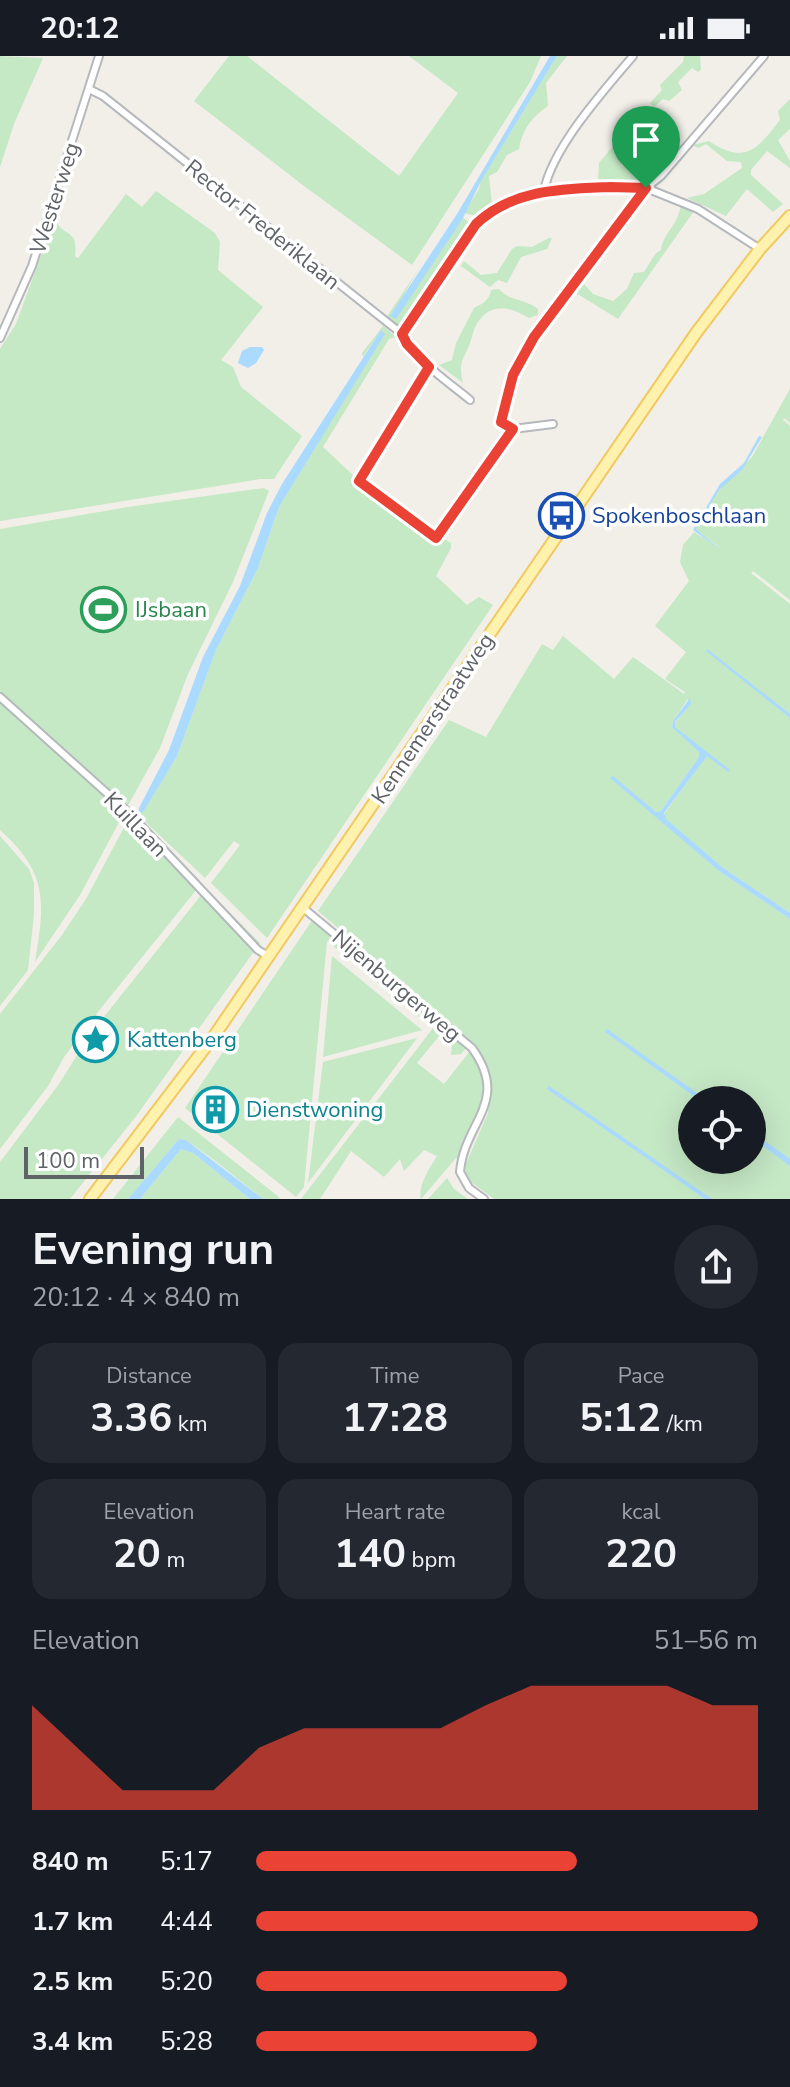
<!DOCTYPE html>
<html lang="en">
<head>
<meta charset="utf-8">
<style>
	body { margin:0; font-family:"Nunito Sans",sans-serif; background:#242831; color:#f1f3f6; height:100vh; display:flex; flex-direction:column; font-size:30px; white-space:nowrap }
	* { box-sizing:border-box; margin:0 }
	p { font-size:26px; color:#9ea1a6 }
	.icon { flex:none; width:44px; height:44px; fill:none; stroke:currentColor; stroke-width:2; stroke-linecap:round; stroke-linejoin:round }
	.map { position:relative; height:1143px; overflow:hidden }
	.sheet { display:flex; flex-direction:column; background:#171b24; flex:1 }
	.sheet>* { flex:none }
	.controls { position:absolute; left:678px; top:1030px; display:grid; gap:16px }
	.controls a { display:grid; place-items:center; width:88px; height:88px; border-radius:50%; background:#171b24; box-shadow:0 8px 32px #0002; font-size:40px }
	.scale { position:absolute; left:24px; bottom:20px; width:120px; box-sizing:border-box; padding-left:8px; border:4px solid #5f6368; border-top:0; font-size:22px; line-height:28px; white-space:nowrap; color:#5f6368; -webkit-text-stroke:6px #fff; paint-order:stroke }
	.pin { position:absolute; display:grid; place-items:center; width:68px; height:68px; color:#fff; margin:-82px -34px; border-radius:50% 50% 50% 0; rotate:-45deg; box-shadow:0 0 8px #0007 }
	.pin .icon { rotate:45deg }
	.round { display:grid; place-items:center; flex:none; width:84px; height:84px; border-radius:42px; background:#242831 }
	.headline { display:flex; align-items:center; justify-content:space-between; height:136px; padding:0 32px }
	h1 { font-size:44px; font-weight:700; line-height:60px }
	.stats { display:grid; grid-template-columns:repeat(3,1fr); gap:12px; height:136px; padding:8px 32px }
	.stats div { display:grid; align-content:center; border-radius:20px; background:#242831; text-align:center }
	.stats b { font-size:40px; font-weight:700 }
	.stats small { font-size:22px; font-weight:400 }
	.stats p { font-size:22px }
	.chart { height:224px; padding:16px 32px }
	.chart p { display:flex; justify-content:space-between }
	.chart svg { width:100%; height:144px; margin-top:8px; fill:#ea4335; opacity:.7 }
	ul { padding:0 32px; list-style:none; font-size:26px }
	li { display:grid; grid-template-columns:128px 96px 1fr; align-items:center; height:60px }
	li i { height:20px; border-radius:10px; background:#ea4335 }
	.status { display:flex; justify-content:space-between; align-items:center; height:56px; padding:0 40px; background:#171b24; direction:ltr }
	.status svg { height:22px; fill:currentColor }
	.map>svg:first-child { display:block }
</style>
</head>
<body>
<div class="status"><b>20:12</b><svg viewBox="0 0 49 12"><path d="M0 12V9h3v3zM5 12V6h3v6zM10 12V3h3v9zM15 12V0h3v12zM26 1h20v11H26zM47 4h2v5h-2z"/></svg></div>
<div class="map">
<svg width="790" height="1143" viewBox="0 0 790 1143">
	<rect width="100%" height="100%" fill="#f1efe8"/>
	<g fill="#c5e8c5" fill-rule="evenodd">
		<polygon points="0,0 43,2 14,68 0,111"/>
		<polygon points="229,0 247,0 399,120 458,37 409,0 541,0 530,26 412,209 304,130 194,45"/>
		<path d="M557,0h10l-21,27 2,23c-16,11 -26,23 -29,43l-12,6 -10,17 -8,4 3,28 -15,12 -13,-3 15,-24 1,-7z"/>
		<polygon points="684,0 700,0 701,14 698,16 692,12 678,26 682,34 669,45 663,43 654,51 650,47 662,34 660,29 683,6"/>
		<path d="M790,43v30l-12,11 12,21v7l-23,-17 -16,19v5l32,29 -10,8 -26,-23 -21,27 -39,-18 17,-4 38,-26 -1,-6 -14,-1 -21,-17 -8,4 -6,-3 17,-4c36,24 48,9 71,-21l-2,-9z"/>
		<polygon points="617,85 625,86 618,98 622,110 637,111 652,122 647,128 598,125 599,107"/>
		<path d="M156,135l59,42 5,9 -2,28 45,37 -42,53 12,7 8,20 61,49 -28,43h-14l-260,42v-172l16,-25 38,-104c12,18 24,9 21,36l3,2 48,-64 16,13z"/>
		<path d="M681,149l13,6 -76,108 -42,-26 7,-10 10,11 20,7 14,-12 7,-16 10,-1 12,-19 5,-3c3,-19 16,-22 20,-45z"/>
		<polygon points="463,162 471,167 468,172 409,262 400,271 387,261 388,259 420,211 404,238"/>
		<polygon points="549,182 552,182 547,193 521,201 507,227 498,224 490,231 461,210 464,205 481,219 497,217 512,193 517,190 532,191"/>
		<path d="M499,233c10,12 27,10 39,20v6l-9,3c-18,-11 -37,-16 -51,4 -5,7 -6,17 -9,24 -8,17 -10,18 -6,37l-24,-18 13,-5 4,-17 18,-35c8,-4 16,-8 17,-18z"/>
		<polygon points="383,270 396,281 389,283 323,391 355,421 357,428 432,483 446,484 451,487 451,492 436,520 467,549 479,541 493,549 267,882 211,827 240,789 234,785 205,822 138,759 144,755 177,700 216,594 258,512 279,451 384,278 381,274 363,301 362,297"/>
		<path d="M790,333v34l-6,-5 -1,2 7,6v174l-37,-29 -2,2 39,31v309l-68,-46 -56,-47 -2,-6 43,-59 21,17 -53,-45v-4l15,-19 -2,-5 -15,22 -1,6 28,25 -1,5 -38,54 -5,1 -44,-35 107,94 71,48v280h-296l-27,-20 -2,-13 23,-53 2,-24 -14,-40 -36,-35 -122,-103 131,-191 37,17 56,-93 11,6 10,-14 51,43 19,-22 51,37 1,-2 -20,-13 21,-27 -31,-26 34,-45 -9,-19 3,-17 11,-13 27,17 -25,-20 23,-39 33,-33zM692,1044h60v60h-60z"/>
		<polygon points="264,432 269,435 233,526 188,618 160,692 127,751 0,636 0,473 128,451"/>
		<path d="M0,645l124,112 -44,82 -45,67c10,-61 13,-89 -35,-132z"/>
		<polygon points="129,762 201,828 97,957 64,1001 48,1030 0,1093 0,958 62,879 86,843"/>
		<polygon points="0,780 29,813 34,827 34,858 28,914 0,950"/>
		<polygon points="206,833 260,887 137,1059 70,1143 0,1143 0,1106 59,1028 91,977"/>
		<polygon points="313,863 420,952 419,961 327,885 304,1131 296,1141 185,1052"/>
		<polygon points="332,900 422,974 323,1001"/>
		<path d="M437,967l29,25 -5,6 -10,1 1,-9 -13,-10 -22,27 27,21 26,-33c30,34 4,74 -10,109l-4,-2 -35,41c-3,-15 9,-31 16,-43l-13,-6 -20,21 -4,-12 -16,18 -33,-26 -31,48h-19z"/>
		<polygon points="417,982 308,1127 323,1006"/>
		<polygon points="178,1061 279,1141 280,1143 263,1143 218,1107 186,1084 179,1083 128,1143 113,1143"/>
		<polygon points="181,1093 193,1097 250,1143 140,1143"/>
		<polygon points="447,1122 454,1133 468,1143 428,1143"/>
	</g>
	<g fill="#aadaff">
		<polygon points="550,0 557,0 481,125 463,162 396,263 390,260 457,158"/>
		<polygon points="381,274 385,278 279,451 258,512 216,594 177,700 144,755 138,759 139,752 169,694 203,601 240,530 267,457 282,428"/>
		<polygon points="250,291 262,291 264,294 256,307 248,312 238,307 242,295"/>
		<polygon points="759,380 762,381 742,414 719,434 696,473 721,494 693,474 720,428 744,407"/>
		<polygon points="707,593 790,658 790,662 706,595"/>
		<polygon points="690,642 691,648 675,666 675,671 730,714 728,716 707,700 664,757 666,763 722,811 790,857 790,863 719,815 610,722 613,720 656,756 661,755 699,701 699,696 672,671 673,665"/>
		<polygon points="607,973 707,1044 699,1044 605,976"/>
		<polygon points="549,1030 712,1143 705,1143 547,1033"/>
		<polygon points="752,1076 790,1103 790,1110 752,1082"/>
		<polygon points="179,1083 186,1084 263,1143 250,1143 193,1097 181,1093 140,1143 128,1143"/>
	</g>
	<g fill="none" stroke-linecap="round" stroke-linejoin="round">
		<defs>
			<g id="minor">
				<path d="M89,33l14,7 299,238c15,28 44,46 68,66"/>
				<path d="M544,135c8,-43 60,-101 89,-135"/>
				<polyline points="402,278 476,168 510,146 544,135 646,132 698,153 760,193"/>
				<polyline points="0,282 32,210 99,0"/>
				<polyline points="429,311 359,425 436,482 513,373"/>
				<polyline points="553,368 513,373 501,366 513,319 534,281 646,132 661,120 764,0"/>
				<polyline points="0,641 129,757 258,894 268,900"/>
				<path d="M302,851l170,141c39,54 -8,74 -12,124l9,16 15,11"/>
			</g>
			<polyline id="primary" points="90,1143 214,980 696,277 760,193 790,160"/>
		</defs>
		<use href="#minor" stroke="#b5b8bc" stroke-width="10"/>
		<use href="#primary" stroke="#f2c960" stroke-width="14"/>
		<use href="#minor" stroke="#fff" stroke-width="6"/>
		<use href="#primary" stroke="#fff2af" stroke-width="10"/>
	</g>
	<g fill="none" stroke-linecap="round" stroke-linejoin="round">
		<defs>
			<path id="route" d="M610,131l36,1 -112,149 -21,38 -12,47 12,7 -77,109 -77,-57 70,-114 -22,-23 -5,-10 74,-110c37,-35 87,-35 134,-37z"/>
		</defs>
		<use href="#route" stroke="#fff" stroke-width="16"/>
		<use href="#route" stroke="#ea4335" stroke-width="10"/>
	</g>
	<defs>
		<symbol id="bus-ring" viewBox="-11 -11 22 22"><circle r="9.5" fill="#fff" stroke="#1a4fb4" stroke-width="1.5"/><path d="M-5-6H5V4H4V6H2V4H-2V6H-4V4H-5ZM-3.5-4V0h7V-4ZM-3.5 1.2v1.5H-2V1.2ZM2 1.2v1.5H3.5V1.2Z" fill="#1a4fb4"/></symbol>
		<symbol id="stadium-ring" viewBox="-11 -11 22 22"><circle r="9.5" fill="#fff" stroke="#2e9e5b" stroke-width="1.5"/><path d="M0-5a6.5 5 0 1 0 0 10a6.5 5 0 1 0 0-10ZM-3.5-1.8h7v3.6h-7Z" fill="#2e9e5b"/></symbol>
		<symbol id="sight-ring" viewBox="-11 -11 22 22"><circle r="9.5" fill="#fff" stroke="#0f9aa8" stroke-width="1.5"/><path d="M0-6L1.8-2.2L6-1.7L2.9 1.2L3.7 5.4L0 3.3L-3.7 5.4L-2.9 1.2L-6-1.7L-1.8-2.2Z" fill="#0f9aa8"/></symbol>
		<symbol id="building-ring" viewBox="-11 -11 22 22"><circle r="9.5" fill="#fff" stroke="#0f9aa8" stroke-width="1.5"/><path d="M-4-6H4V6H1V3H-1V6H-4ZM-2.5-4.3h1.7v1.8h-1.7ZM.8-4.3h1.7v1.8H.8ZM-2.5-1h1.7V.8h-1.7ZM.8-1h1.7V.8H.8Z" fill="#0f9aa8"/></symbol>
	</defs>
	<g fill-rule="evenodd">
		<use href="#bus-ring" x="536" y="434" width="51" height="51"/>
		<use href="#stadium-ring" x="78" y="528" width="51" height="51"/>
		<use href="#sight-ring" x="70" y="958" width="51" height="51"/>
		<use href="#building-ring" x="190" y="1028" width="51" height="51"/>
	</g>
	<g text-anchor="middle" stroke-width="7" stroke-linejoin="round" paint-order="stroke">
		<g font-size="22" fill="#5f6368" stroke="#fff">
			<text transform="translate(54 142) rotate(-72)" y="8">Westerweg</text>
			<text transform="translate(263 168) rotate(39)" y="8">Rector Frederiklaan</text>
			<text transform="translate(432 662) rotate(-56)" y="8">Kennemerstraatweg</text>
			<text transform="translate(136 768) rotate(46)" y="8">Kuillaan</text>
			<text transform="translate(397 929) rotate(40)" y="8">Nijenburgerweg</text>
		</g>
		<g font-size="22" fill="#164399" stroke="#fff" text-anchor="start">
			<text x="592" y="467">Spokenboschlaan</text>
		</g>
		<g font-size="22" fill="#27864d" stroke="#fff" text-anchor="start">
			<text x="135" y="561">IJsbaan</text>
		</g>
		<g font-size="22" fill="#0d838f" stroke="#fff" text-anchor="start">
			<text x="127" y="991">Kattenberg</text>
			<text x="246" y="1061">Dienstwoning</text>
		</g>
	</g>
</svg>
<div class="controls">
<a><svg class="icon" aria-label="locate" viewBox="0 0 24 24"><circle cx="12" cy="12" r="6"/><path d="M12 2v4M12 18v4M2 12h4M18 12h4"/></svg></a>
</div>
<div class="scale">100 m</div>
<div class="pin" style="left:646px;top:132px;background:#1e9e55"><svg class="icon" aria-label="arrive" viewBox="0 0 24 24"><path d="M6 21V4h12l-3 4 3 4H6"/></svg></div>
</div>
<section class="sheet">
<div class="headline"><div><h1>Evening run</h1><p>20:12 · 4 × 840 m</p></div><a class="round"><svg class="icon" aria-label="share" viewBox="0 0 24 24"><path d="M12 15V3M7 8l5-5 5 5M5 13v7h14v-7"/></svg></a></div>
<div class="stats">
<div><p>Distance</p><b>3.36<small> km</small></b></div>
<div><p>Time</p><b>17:28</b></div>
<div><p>Pace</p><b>5:12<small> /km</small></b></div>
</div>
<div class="stats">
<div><p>Elevation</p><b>20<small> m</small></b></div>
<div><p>Heart rate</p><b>140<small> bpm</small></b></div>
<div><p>kcal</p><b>220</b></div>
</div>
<div class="chart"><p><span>Elevation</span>51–56 m</p>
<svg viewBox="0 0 160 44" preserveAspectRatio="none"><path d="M0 44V12L10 25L20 38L30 38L40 38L50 25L60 19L70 19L80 19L90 19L100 12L110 6L120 6L130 6L140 6L150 12L160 12V44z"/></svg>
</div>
<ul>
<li><b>840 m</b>5:17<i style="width:64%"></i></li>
<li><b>1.7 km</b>4:44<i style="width:100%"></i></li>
<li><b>2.5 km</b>5:20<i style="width:62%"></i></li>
<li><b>3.4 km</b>5:28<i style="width:56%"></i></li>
</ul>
</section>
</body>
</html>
